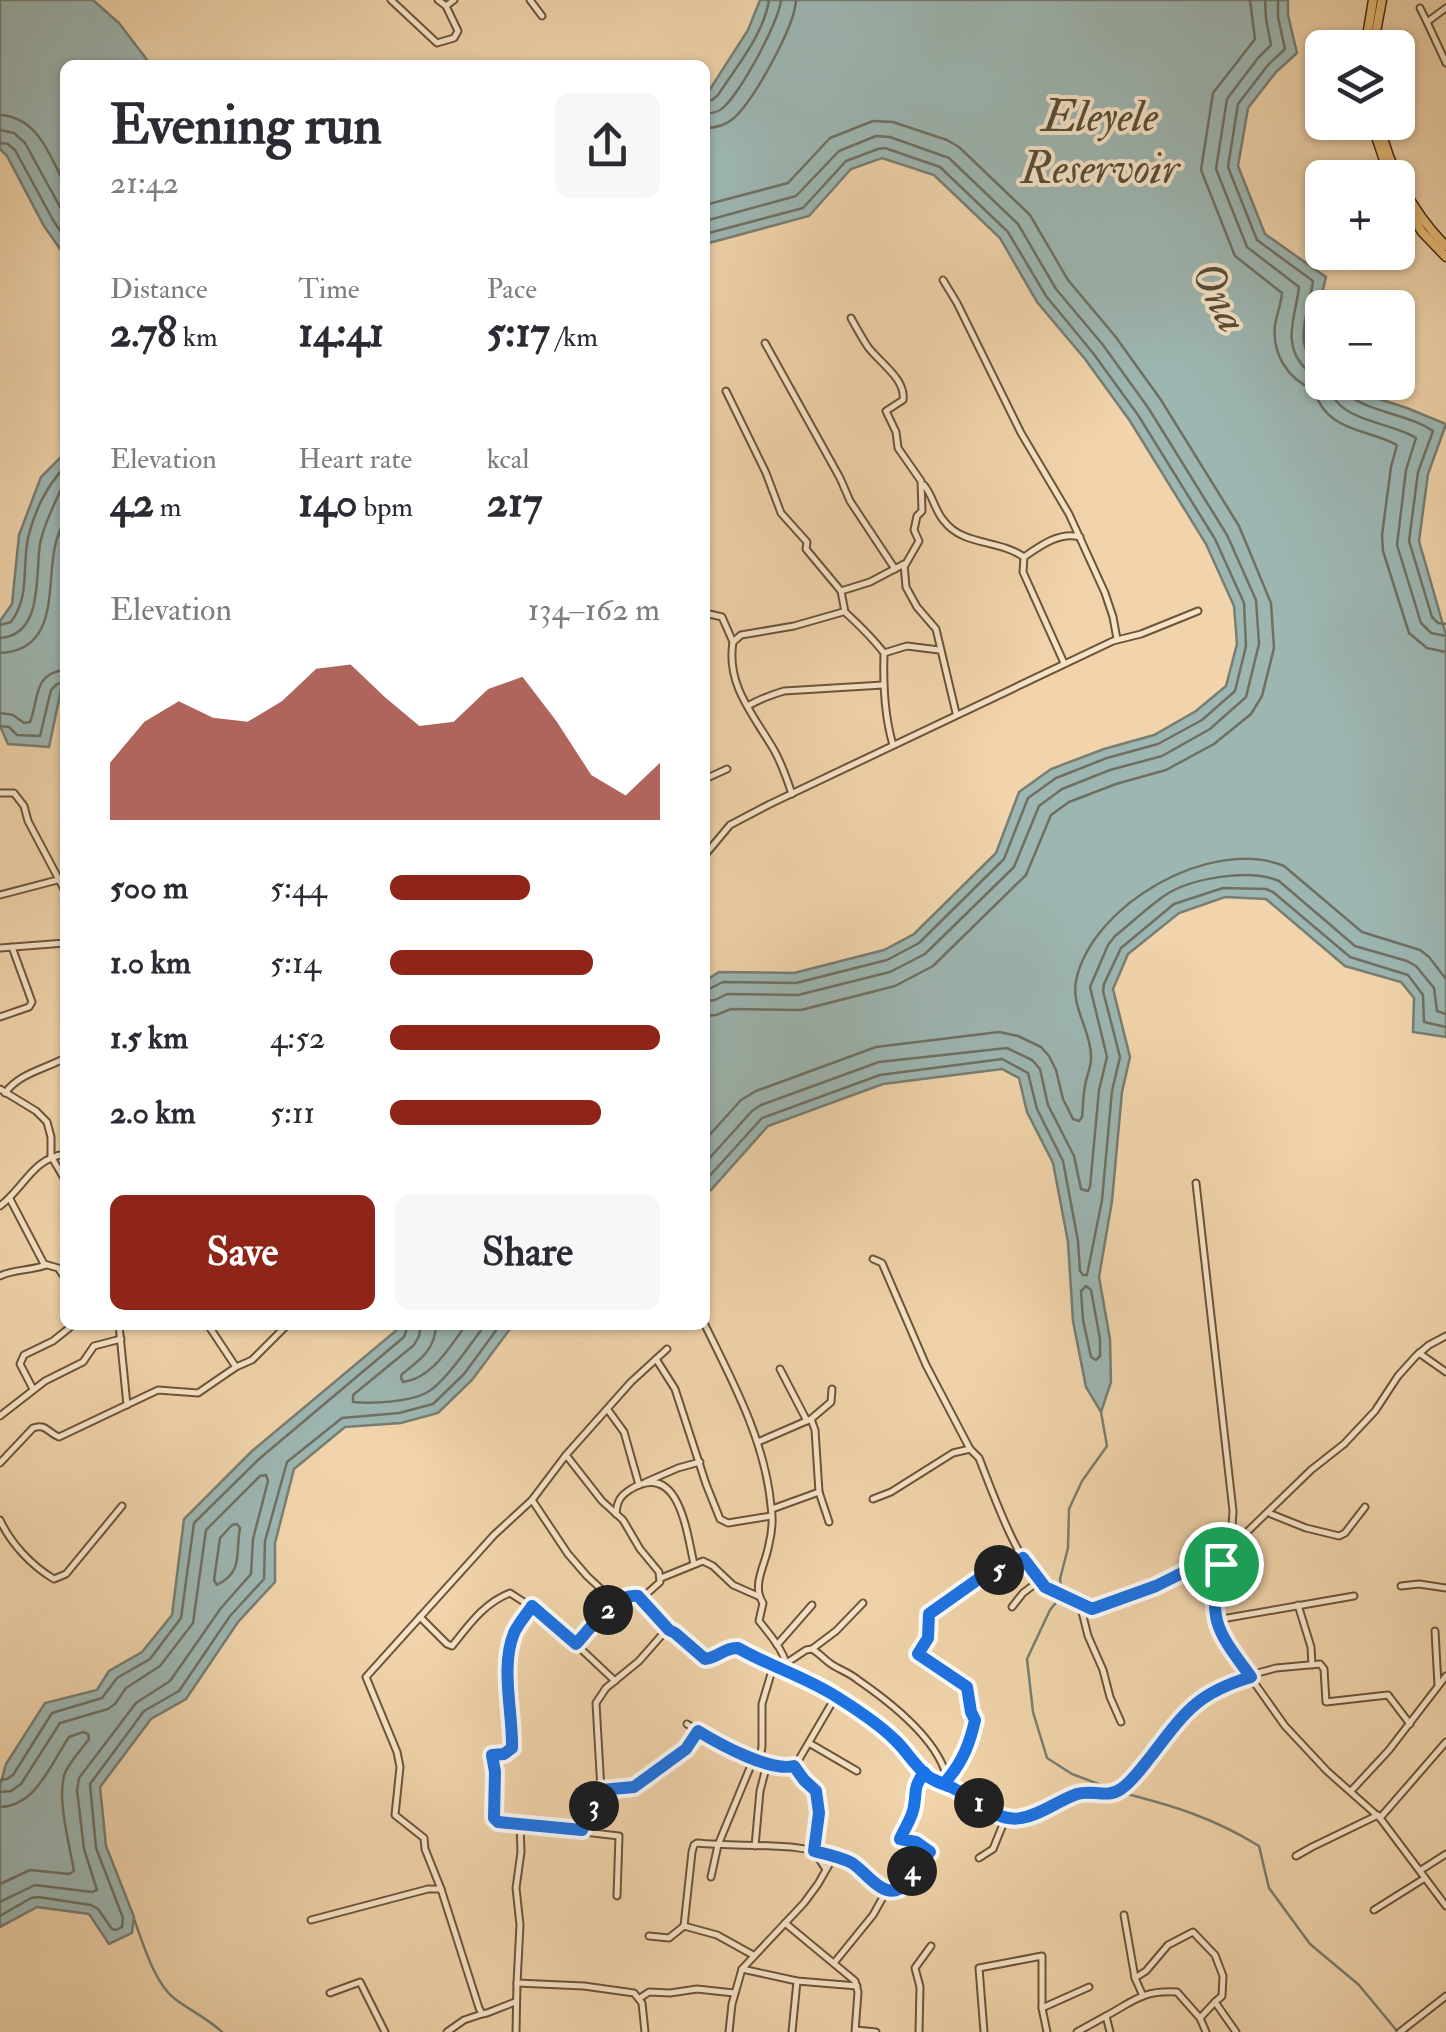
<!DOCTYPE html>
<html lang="en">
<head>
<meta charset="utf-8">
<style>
	body { margin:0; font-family:"IM FELL Double Pica",serif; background:#f7f7f7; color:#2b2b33; height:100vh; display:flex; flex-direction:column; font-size:38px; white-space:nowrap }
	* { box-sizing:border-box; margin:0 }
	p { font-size:32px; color:#7c7c81 }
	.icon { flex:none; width:55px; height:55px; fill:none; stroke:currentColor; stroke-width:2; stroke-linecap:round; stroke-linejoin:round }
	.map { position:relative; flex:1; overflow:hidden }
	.side { position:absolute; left:60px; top:60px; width:650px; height:1270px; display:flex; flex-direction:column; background:#fff; border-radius:15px; box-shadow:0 2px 8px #0004 }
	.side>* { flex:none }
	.buttons { position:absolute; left:1305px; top:30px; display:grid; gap:20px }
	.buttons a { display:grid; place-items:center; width:110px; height:110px; border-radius:15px; background:#fff; box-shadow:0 2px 8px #0004; font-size:50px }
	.pin { position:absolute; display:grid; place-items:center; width:85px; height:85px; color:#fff; margin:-42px; border:5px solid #fff; border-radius:50%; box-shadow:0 2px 10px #0007 }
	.km { position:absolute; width:50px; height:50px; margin:-25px; border-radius:50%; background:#222; color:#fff; font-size:28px; line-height:50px; text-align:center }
	.round { display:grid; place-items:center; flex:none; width:105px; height:105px; border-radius:15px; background:#f7f7f7 }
	.headline { display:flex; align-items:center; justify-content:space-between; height:170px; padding:0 50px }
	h1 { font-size:55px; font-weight:700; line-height:75px }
	.metrics { display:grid; grid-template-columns:repeat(3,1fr); gap:15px; height:170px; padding:10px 50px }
	.metrics div { display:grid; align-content:center }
	.metrics b { font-size:42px; font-weight:700 }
	.metrics small { font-size:28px; font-weight:400 }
	.metrics p { font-size:28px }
	.chart { height:280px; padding:20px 50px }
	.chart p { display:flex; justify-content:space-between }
	.chart svg { width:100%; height:180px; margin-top:10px; fill:#8f2418; opacity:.7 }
	.action { display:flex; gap:20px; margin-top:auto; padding:20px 50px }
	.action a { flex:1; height:115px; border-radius:15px; background:#8f2418; color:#fff; font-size:40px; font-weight:700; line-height:115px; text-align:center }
	.action a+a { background:#f7f7f7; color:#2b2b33 }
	ul { padding:0 50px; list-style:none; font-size:32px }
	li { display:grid; grid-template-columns:160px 120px 1fr; align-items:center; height:75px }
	li i { height:25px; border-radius:12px; background:#8f2418 }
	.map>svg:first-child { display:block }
</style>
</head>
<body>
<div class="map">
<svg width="1446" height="2032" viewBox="0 0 1446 2032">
	<rect width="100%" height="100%" fill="#f1d4ab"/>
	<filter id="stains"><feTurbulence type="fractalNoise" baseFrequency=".002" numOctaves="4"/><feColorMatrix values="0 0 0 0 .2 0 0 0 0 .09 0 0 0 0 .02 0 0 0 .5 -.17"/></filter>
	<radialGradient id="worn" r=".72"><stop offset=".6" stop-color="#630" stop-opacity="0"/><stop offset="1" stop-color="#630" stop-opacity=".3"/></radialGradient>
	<g fill="#9db6b2" stroke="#777e72" stroke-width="2.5">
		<polygon points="0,0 93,0 119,23 151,65 65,65 65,256 44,226 7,156 0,149"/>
		<polygon points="760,0 1288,0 1288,15 1297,53 1276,72 1248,108 1238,166 1265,234 1326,277 1313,330 1322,367 1322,382 1346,383 1361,393 1407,408 1446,424 1428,474 1419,541 1446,635 1446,1037 1413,1032 1414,998 1401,982 1345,966 1266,899 1225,897 1179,913 1128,954 1113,989 1130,1057 1122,1092 1112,1201 1099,1277 1110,1339 1111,1382 1101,1412 1086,1387 1073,1321 1068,1242 1053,1163 1027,1112 1019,1078 1002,1069 883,1084 768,1126 711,1190 705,1193 705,981 719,972 794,973 884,950 914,934 996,853 1019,792 1051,769 1104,749 1154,735 1196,711 1226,686 1237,644 1234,606 1206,544 1130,421 1085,359 1037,302 1000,238 934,175 882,158 851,169 809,216 705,244 705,97 748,30"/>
		<polygon points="65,453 65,671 49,747 8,744 0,726 0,621 12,604 19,535 41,477"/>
		<polygon points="400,1325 513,1325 472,1380 438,1413 401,1423 345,1427 294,1469 275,1543 275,1582 238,1622 186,1699 151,1719 100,1787 106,1846 134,1917 132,1933 109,1944 89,1914 37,1907 0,1927 0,1786 6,1764 45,1703 97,1690 109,1671 142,1652 172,1615 184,1519 252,1451 398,1329"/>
	</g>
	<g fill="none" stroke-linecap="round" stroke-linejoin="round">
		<g stroke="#6e7062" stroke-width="2.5">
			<path d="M1250,0l5,39 -42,54 -12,77 34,86 47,37c-1,11 -5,21 -7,32 -3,28 12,54 38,64 15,44 50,38 84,56l-6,22 -9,68 1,16 26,82 18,15 19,4"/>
			<path d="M1265,0l1,19 5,26 -13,13 -31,41 -11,70 31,78 52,40c-3,29 -19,58 8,83l15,4"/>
			<path d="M1278,0v17l7,32 -17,16 -30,39 -10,63 29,73 56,41c-2,21 -25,76 9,80"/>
			<path d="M705,100h7l6,-5c18,-28 46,-61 51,-95"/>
			<path d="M705,113c7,0 9,0 15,-3 17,-10 60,-90 61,-110"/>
			<path d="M0,115c38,2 50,41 65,70"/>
			<path d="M705,128c11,0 21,-3 29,-10 20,-18 61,-92 62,-118"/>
			<polyline points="0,130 14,133 25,143 65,216"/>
			<polyline points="0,143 8,144 15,150 53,220 65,238"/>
			<polyline points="705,205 788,183 830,138 873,121 893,122 947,140 959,147 1030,215 1068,280 1115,336 1161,400 1239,526 1271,603 1274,648 1262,696 1251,714 1214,744 1166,770 1116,784 1069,802 1051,815 1026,875 933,966 895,986 801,1010 731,1009 716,1015 705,1016"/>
			<polyline points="705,221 796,196 839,151 876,136 890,137 949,158 1018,224 1056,289 1103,345 1149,409 1227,535 1256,600 1259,644 1246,697 1210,729 1162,756 1110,770 1062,789 1039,806 1014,867 925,954 890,972 798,995 727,994 715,1000 705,1001"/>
			<polyline points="705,234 803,208 846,161 878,149 885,148 940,167 1008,232 1046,296 1093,353 1138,415 1215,539 1244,603 1246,646 1235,691 1202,720 1158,744 1107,758 1056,778 1028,798 1004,859 919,943 887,960 796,983 723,982 711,988 705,988"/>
			<path d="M1329,382c3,40 61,39 87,56l-10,32 -9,75 24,78 10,10 15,3"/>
			<path d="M1342,382l2,10c25,21 62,21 89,39l-15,41 -9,69 23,76 6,6 8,1"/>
			<path d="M0,625l11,-3c19,-25 11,-55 17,-84 6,-26 19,-53 37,-71"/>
			<path d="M0,638c44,-3 35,-64 40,-94 3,-18 13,-36 20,-53l5,-6"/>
			<path d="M0,653c62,-3 45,-72 56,-111 2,-8 6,-16 9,-23"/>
			<path d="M0,713l13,2 11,8 6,-1c9,-23 3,-49 35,-52"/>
			<polyline points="0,726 9,727 17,735 40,736 51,690 57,684 65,683"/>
			<path d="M705,1140l36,-40 15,-9 120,-44 123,-15 19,4 23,11 8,9 7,14 7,29 10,20 6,2 3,-4c1,-10 1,-21 3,-31 1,-9 7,-20 6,-30 0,-25 -20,-49 -15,-75 15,-76 135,-145 208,-115l78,66 58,18 9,7 17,22"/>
			<path d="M705,1163l47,-52 9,-6 118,-43 128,-14 25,12 8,9 8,36 26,51 7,33 7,2 2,-4 9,-97 8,-33 -17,-70 18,-42 7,-9c16,-13 32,-28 49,-40 26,-18 86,-28 115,-15l76,65 52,15 9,5 18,22 3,23 9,3"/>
			<polyline points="705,1181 762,1118 880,1075 1002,1059 1028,1073 1037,1109 1063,1161 1078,1241 1080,1271 1083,1275 1087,1275 1102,1200 1112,1091 1120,1057 1103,991 1104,984 1121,948 1174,904 1223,888 1266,889 1273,892 1350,957 1408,975 1423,995 1424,1022 1446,1027"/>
			<polygon points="1086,1286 1091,1290 1100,1339 1100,1356 1096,1360 1091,1357 1083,1320 1081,1291"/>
			<path d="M421,1325l-2,11 -5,9 -61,50v7c19,2 56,0 73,-9 19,-10 45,-50 59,-68"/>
			<path d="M436,1325c-1,25 -16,35 -34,49l-1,4 2,4c29,-3 47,-36 63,-57"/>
			<path d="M237,1524l3,4c-5,26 4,43 -23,57l-3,-5 6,-42 12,-13z"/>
			<polyline points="0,1780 7,1779 13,1775 52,1713 102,1698 117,1678 150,1659 181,1618 194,1523 259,1459 404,1337 408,1325"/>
			<polyline points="0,1792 11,1791 21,1784 60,1723 108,1709 115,1704 126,1688 160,1666 193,1623 206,1530 260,1476 266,1475 268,1481 253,1539 251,1574 221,1608 170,1681 136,1703 79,1778 77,1790 84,1849 97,1890 92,1892 35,1885 0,1902"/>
			<path d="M0,1807c36,-1 50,-42 69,-70l14,-5 5,2 1,5c-8,11 -19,22 -24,34 -9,23 5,74 9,98l-5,3 -39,-4 -30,14"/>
			<polyline points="0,1916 31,1898 38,1897 91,1905 98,1909 112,1929 116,1930 122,1927 123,1918 96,1848 90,1784 144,1711 179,1691 230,1616 264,1579 265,1541 287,1462 342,1418 399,1413 433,1404 464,1374 500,1325"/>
		</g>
		<g stroke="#777e72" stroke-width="2.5">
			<polyline points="1101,1412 1107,1446 1082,1481 1069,1509 1068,1548 1060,1579 1062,1595 1050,1610 1027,1659 1033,1712 1047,1758 1072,1774 1112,1789"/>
			<path d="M1119,1792c52,13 93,25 140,54l10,42 41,56 49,41 38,46"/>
			<path d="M134,1919c9,24 20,64 41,80 16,12 32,19 47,33"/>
		</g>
		<defs>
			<g id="minor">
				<polyline points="391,0 437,43 454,38 458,31 446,6 438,0"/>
				<polyline points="530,0 542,16"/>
				<polyline points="446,6 454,0"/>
				<polyline points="1420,8 1427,22"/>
				<polyline points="1446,8 1427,22 1446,63"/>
				<polyline points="943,280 957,303 1021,433 1069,514 1105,593 1113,617 1117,639"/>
				<path d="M851,318c5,9 11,20 17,29 12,16 38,32 35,53l-17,11 10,21 2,16 23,33 1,30 -5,5 -3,14 5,11 -15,26"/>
				<polyline points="765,343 840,478 850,501 895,569"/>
				<polyline points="726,391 766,473 781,513 807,542 806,549 841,591"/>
				<path d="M924,485c9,11 11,26 20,36 19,25 54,18 80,36"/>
				<polyline points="705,613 722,617 733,642"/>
				<polyline points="884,653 907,646 939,650"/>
				<path d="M1064,663l-41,-91 1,-15c16,-11 36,-26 56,-20"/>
				<path d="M748,706c11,-7 23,-11 36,-15l99,-6"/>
				<path d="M893,745c-9,-30 -10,-61 -9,-92 -12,-16 -25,-28 -39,-41l-4,-21 29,-9 34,-18 2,23 11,20 19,22 20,84"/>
				<polyline points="705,779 727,769"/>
				<polyline points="0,793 14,793 24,806 28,821 65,891"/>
				<path d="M792,794c-5,-15 -10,-30 -18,-44 -21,-36 -48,-65 -41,-108l8,-7 53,-9 49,-14"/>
				<polyline points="705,855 730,825 770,804 1113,641 1141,634 1198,611"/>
				<polyline points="0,895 65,878"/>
				<polyline points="0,948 65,943"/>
				<polyline points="0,1017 29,1007 32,1002 12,947"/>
				<polyline points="0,1089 36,1111 47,1122 51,1137 51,1156 65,1180"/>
				<path d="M5,1093c15,-20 38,-23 60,-35"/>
				<polyline points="1196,1183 1233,1511 1231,1543 1226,1557"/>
				<polyline points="10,1199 44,1264 58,1268 65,1278"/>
				<path d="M0,1206c25,-19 32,-47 65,-52"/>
				<polyline points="873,1259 882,1263 926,1365 970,1449"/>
				<path d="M0,1276c14,-7 30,-5 46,-11"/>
				<polyline points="119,1325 127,1405"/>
				<polyline points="208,1325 236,1367"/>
				<path d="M705,1325c28,57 60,116 66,181 2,12 1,26 -2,38 -3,20 -18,41 -6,59l-4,18c13,16 27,32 30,53"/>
				<polyline points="1446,1336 1429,1345 1416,1356 1398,1376 1375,1411 1344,1444 1311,1470 1247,1532 1234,1552 1221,1564 1214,1606 1215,1615 1224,1640 1285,1726 1327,1771 1380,1818 1446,1906"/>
				<polyline points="1419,1353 1446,1372"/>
				<polyline points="656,1359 675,1389 706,1484 720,1519 728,1523 771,1516"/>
				<polyline points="780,1369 807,1421"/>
				<polyline points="33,1389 20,1364 24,1355 53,1341 73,1325"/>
				<polyline points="608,1410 624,1432 639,1485"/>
				<polyline points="0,1416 45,1381 83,1362 94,1346 121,1339"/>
				<polyline points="811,1419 815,1430 819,1492 829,1522"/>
				<polyline points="758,1442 811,1419 831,1402 832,1389"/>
				<polyline points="566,1455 602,1501 623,1520 640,1549 659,1572 660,1582 641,1599"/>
				<path d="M0,1463l33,-35c13,-5 15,5 26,9l99,-47 40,3 38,-26 16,-7 35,-35"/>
				<polyline points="646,1482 678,1468 700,1462"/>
				<path d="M873,1499l18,-7 62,-39 17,-4 9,9c13,33 38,104 64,127 12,11 33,18 49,24l64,-23 49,-23 16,1"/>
				<polyline points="532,1500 568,1554 587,1576 616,1603"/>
				<polyline points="772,1509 819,1492"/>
				<path d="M616,1514c1,-13 4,-18 15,-25 49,-29 56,46 63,75"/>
				<polyline points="1271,1514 1306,1528 1339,1536 1345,1533 1365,1507"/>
				<path d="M0,1520c11,24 32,46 54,59l12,-5 56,-68"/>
				<polyline points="661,1578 703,1561 713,1566 733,1585 758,1596"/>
				<polyline points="1401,1586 1419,1584 1446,1588"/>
				<polyline points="1080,1604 1088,1636 1103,1670 1110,1697 1121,1722"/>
				<polyline points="1298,1605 1311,1647 1312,1665"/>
				<path d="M532,1607c-6,8 -14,17 -18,27 -13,33 -2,79 -2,114l-8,6 -12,1 3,17v46l3,4 121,14 -2,60"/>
				<polyline points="1012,1607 1023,1593 1039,1581"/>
				<path d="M420,1617l27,27 5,2c17,-21 32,-43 58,-53l37,24 68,64"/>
				<polyline points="1216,1620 1354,1596"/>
				<polyline points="1435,1631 1438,1685"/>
				<path d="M576,1644c16,-17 38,-50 63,-48l29,34"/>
				<polyline points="777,1645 812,1605"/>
				<polyline points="812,1649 836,1631 863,1603"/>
				<path d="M788,1662l18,-12 6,-1c7,4 12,10 19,15 9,6 19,9 27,16 32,22 80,60 89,98"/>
				<polyline points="1250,1675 1276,1668 1320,1664 1324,1669 1326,1702 1388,1695 1410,1724"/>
				<path d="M687,1724c27,19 69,40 102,45l9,-8 38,-65"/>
				<polyline points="809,1743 857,1771"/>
				<polyline points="760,1761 762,1746 762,1704 773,1667"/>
				<polyline points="794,1767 804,1780 816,1791 819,1813 814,1851 825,1868"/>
				<path d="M947,1779c16,-18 23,-36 28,-59l-4,-7 -4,-26 -48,-33 9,-16 1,-24 48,-34 45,-22"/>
				<polyline points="601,1790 634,1787 686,1749 698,1731"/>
				<polyline points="1351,1791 1389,1750 1446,1676"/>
				<polyline points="1380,1818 1446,1742"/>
				<path d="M582,1831l19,-41 -5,-87 10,-15 33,-27 22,-25 8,-6 6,3 30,26c12,0 20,-11 32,-11l99,48 49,35 43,46 79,41c26,1 47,-16 70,-24 19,-6 27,7 48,-8l65,-79c19,-15 38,-24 61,-30"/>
				<polyline points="755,1846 760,1791 767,1764"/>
				<polyline points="1296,1856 1312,1847 1378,1815"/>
				<polyline points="979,1858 993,1849 1006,1817"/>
				<polyline points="1421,1870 1446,1854"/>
				<polyline points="711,1877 718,1845 754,1758"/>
				<polyline points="1374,1910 1425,1878"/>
				<polyline points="1124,1915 1135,1978 1146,1971 1168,1945 1193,1932 1215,1955 1223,1976 1222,1996 1215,2002"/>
				<polyline points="311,1920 428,1889 441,1889"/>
				<polyline points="785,1923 855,1981 858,1992 855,2032"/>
				<path d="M684,1926l8,-74 2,-7 3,-2c49,5 106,-3 151,18 15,7 25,21 39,29l14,-2 29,-36 -13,-10 -17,-3 14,-33 -1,-12 4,-10 7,-12"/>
				<polyline points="649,1936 669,1938 684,1926 717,1935 753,1955"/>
				<polyline points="834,1963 873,1915 887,1890"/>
				<polyline points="742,1969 797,1981 857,1986"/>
				<polyline points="1135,1978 1143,1996"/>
				<polyline points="517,1983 520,1925 516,1888 521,1852 520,1824"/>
				<polyline points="330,1993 360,1982 385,2032"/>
				<polyline points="640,1998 649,1992 670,1993 697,1989 734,1993"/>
				<polyline points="515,2002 487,2013 482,2014 479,2008 441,1889 425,1849 424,1838 395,1815 400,1767 397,1752 366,1677 494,1535 532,1500 566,1455 631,1382 667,1349"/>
				<polyline points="1200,2018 1215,2002 1236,2032"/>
				<polyline points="856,2030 876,2032"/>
				<polyline points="447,2032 464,2020 482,2014"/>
				<polyline points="516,2032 517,1983 584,1986 634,1993 642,2003 645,2032"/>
				<polyline points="729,2032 732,2004 742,1969 804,1903 818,1884 834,1856"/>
				<polyline points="792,2032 797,1981"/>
				<polyline points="919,2032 920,1987 915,1968 931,1946"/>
				<polyline points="984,2032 979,1968 1042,1956 1042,2008"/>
				<polyline points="1047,2032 1042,2008 1089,1987"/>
				<polyline points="1077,2032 1106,2016"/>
				<path d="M1110,2032l-4,-16c28,-15 36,-26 71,-24l23,26 6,14"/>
				<polyline points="1400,2032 1446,1996"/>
			</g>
			<g id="primary">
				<polyline points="1365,48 1373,0"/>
				<polyline points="1373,48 1382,0"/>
				<polyline points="1371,122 1390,178"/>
				<path d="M1379,122c10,46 34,91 67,124"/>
				<polyline points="1398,193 1422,232 1446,257"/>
			</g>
		</defs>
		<use href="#minor" stroke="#6c5438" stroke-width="9"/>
		<use href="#primary" stroke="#3f2a11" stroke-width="11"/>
		<use href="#minor" stroke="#f6e3c8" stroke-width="5"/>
		<use href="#primary" stroke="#e8ba76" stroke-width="8"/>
	</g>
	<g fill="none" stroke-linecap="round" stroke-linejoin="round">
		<defs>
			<path id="route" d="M1221,1564c-15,57 -2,69 30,113 -54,16 -66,35 -99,78 -9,11 -19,26 -31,34 -14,10 -29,0 -44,5 -18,6 -36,21 -56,24 -24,5 -48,-20 -68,-30 -7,-3 -15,-5 -21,-9 -14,-8 -25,-28 -37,-39 -16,-16 -36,-29 -55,-41 -31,-21 -69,-32 -102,-51 -13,-1 -20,10 -33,11l-30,-26 -6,-3 -31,-34c-24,-3 -46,31 -62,48l-44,-38c-6,9 -14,18 -18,27 -14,34 -1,80 -2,115l-8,6 -12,1 3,17 -1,46 4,4 84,8 19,-40 33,-3 52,-38 12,-18c21,13 72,41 96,35l10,14 12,11 3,22 -5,38c13,3 27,6 38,12 13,8 30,35 47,26 4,-2 25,-31 31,-37l-14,-10 -16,-3c4,-10 13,-22 14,-33 3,-19 -1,-16 10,-34l4,5 20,9 -1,-6c16,-19 23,-37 28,-60l-4,-8 -4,-25 -49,-33 10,-16 1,-24 48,-34 46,-22 22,29 47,22 64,-23 48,-24 17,2"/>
		</defs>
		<use href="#route" stroke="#fff" stroke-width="20"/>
		<use href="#route" stroke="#1a73e8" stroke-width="12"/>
	</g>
	<g text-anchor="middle" stroke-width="8" stroke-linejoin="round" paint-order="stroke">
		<g font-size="45" font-style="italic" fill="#564d39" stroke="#f6e3c8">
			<text x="1100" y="131">Eleyele<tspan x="1100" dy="52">Reservoir</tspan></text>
			<text transform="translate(1221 296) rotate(63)" y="16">Ona</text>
		</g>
	</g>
	<rect width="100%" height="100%" filter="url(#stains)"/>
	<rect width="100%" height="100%" fill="url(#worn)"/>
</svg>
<div class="buttons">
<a><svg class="icon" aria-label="layers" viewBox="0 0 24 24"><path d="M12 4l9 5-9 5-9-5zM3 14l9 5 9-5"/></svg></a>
<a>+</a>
<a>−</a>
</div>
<div class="pin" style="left:1221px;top:1564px;background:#1e9e55"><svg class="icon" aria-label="arrive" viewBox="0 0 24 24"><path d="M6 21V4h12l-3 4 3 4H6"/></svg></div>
<b class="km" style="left:979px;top:1803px">1</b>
<b class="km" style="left:608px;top:1610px">2</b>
<b class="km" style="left:594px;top:1806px">3</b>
<b class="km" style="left:912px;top:1871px">4</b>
<b class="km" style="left:999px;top:1570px">5</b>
<section class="side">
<div class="headline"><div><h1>Evening run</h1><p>21:42</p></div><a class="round"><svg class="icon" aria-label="share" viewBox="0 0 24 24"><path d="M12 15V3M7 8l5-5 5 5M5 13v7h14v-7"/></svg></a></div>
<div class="metrics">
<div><p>Distance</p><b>2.78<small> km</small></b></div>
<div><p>Time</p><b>14:41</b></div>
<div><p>Pace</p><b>5:17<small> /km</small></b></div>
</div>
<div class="metrics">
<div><p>Elevation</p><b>42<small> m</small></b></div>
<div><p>Heart rate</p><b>140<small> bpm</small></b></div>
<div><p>kcal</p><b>217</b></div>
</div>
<div class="chart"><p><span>Elevation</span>134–162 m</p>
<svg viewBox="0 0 160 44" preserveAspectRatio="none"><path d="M0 44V30L10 20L20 15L30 19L40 20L50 15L60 7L70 6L80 14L90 21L100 20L110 12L120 9L130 20L140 33L150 38L160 30V44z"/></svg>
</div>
<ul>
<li><b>500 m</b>5:44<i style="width:52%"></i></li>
<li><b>1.0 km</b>5:14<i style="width:75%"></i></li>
<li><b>1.5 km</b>4:52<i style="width:100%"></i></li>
<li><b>2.0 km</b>5:11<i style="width:78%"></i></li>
</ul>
<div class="action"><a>Save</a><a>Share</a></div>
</section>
</div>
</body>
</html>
